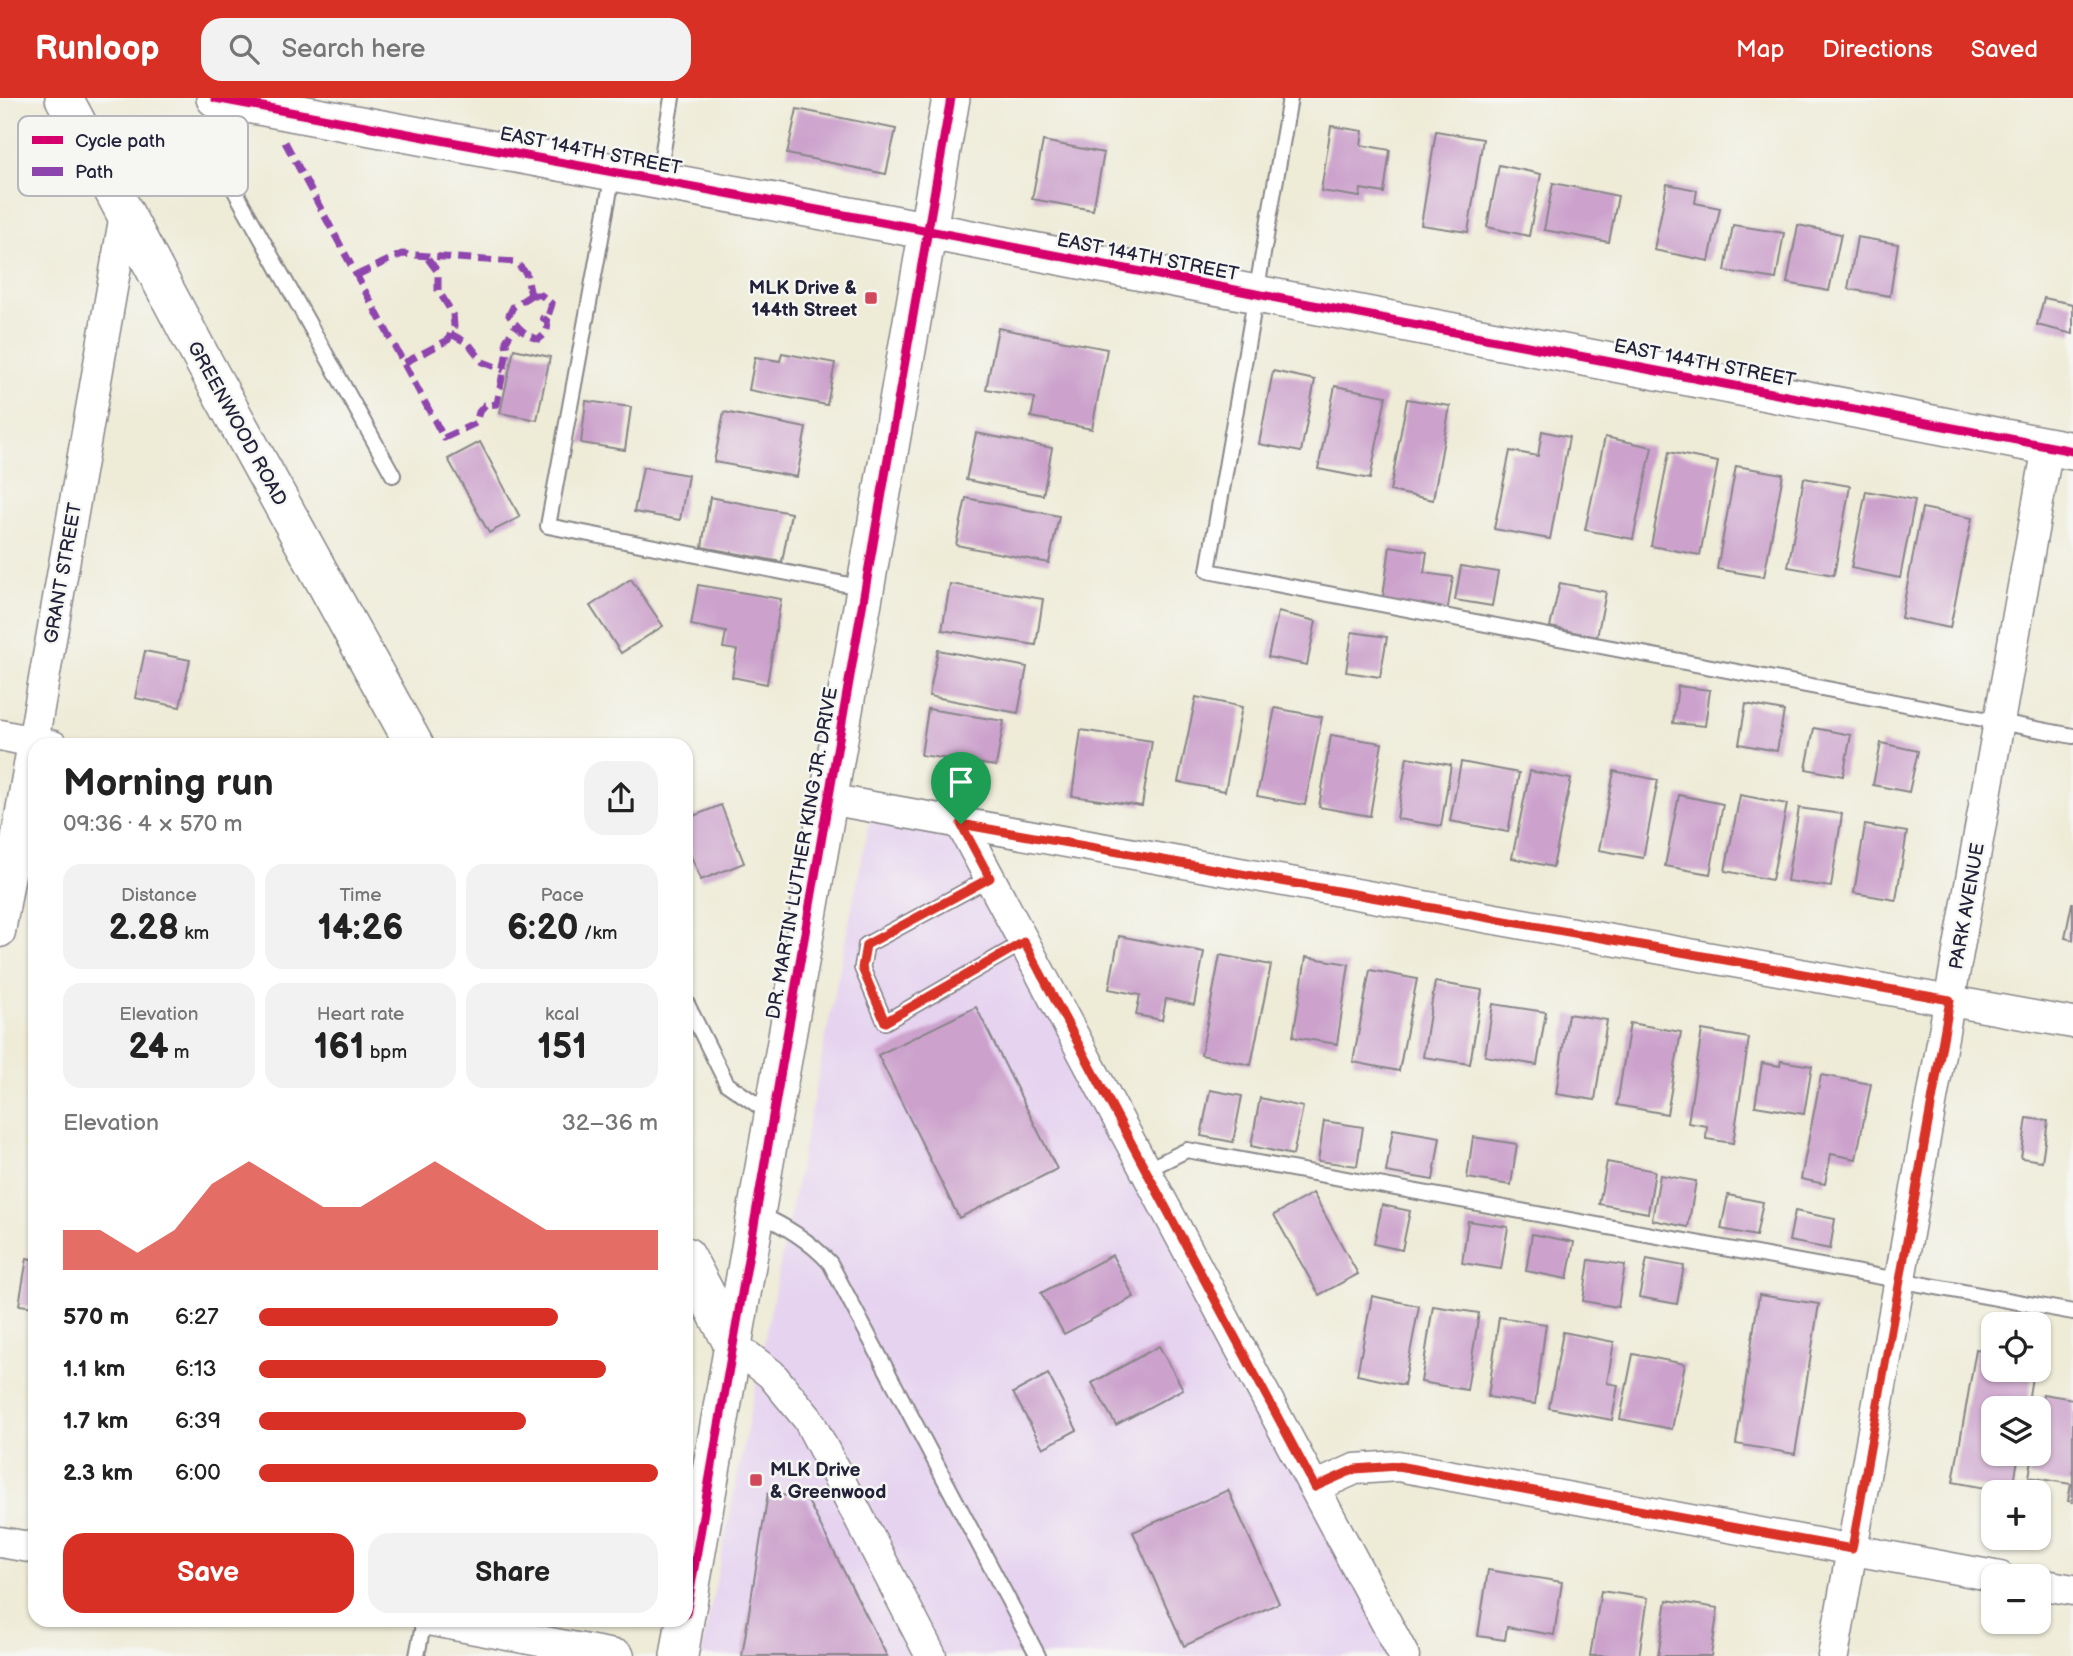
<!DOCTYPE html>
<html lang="en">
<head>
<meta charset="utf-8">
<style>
	body { margin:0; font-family:"Balsamiq Sans",sans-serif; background:#f2f2f2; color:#222; height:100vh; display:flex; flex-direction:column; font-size:26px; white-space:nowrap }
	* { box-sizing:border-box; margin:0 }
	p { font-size:23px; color:#767676 }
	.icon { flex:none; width:38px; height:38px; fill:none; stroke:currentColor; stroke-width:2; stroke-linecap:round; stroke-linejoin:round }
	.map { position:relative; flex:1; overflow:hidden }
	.sheet { position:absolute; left:28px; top:640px; width:665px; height:889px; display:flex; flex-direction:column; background:#fff; border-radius:21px; box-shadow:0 2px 5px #0004 }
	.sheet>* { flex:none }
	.buttons { position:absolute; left:1981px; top:1214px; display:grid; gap:14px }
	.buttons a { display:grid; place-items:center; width:70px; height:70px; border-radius:14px; background:#fff; box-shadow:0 2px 5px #0004; font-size:35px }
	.pin { position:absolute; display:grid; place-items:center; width:60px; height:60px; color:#fff; margin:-72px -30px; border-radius:50% 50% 50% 0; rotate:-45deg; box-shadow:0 0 7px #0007 }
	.pin .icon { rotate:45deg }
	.round { display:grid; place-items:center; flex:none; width:74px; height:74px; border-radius:21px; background:#f2f2f2 }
	.head { display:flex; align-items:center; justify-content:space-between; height:119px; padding:0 35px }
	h1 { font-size:38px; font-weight:800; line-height:52px }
	.figures { display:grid; grid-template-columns:repeat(3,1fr); gap:10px; height:119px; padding:7px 35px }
	.figures div { display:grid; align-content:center; border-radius:18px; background:#f2f2f2; text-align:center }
	.figures b { font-size:35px; font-weight:800 }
	.figures small { font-size:19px; font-weight:400 }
	.figures p { font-size:19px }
	.chart { height:196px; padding:14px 35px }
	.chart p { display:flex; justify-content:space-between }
	.chart svg { width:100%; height:126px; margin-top:7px; fill:#d93025; opacity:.7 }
	.action { display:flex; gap:14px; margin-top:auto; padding:14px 35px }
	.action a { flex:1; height:80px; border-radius:21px; background:#d93025; color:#fff; font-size:28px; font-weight:800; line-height:80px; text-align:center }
	.action a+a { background:#f2f2f2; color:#222 }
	ul { padding:0 35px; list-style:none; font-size:23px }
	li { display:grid; grid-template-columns:112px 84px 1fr; align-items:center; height:52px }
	li i { height:18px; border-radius:9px; background:#d93025 }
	header { display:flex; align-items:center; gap:42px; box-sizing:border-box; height:98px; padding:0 35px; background:#d93025; color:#fff }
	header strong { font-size:33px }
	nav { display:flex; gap:38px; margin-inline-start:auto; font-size:24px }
	.search { width:490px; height:63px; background:#f2f2f2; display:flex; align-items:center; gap:18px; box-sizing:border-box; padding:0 24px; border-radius:21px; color:#767676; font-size:26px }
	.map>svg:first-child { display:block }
</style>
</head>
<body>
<header>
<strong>Runloop</strong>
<div class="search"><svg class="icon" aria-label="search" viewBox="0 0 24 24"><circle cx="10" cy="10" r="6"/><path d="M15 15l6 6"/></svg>Search here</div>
<nav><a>Map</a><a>Directions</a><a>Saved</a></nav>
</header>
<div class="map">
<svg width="2073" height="1558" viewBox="0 0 2073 1558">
	<rect width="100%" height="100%" fill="#f6f6f2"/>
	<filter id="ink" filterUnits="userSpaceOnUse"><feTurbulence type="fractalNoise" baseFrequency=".0143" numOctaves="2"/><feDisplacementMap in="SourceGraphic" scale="14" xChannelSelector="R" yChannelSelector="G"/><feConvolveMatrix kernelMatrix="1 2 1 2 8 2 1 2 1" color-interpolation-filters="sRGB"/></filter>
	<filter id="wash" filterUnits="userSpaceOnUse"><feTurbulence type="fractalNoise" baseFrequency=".00686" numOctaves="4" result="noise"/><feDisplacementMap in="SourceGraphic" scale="28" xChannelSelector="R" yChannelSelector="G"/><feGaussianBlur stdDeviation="1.57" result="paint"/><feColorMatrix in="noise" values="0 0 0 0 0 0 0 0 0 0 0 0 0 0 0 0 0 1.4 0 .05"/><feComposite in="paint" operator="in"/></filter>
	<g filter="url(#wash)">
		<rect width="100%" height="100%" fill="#eeebd7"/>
		<polygon fill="#e6d3f0" points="872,710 961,726 1404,1558 701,1558"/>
		<g id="blocks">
			<g fill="#cca2cc">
				<polygon points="797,11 896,31 886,76 787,56"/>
				<polygon points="1331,28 1363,33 1361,47 1390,52 1384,95 1361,91 1360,99 1321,93"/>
				<polygon points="1436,33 1483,41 1468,134 1421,127"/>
				<polygon points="1043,43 1104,55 1093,112 1032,101"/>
				<polygon points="1499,67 1541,76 1529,138 1487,129"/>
				<polygon points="1553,85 1618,98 1609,144 1544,132"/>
				<polygon points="1667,86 1697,92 1695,105 1720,110 1709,163 1654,152"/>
				<polygon points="1733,127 1784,135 1776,181 1725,173"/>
				<polygon points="1798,127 1841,136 1829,193 1787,185"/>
				<polygon points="1857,139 1898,146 1890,198 1848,191"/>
				<polygon points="2044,200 2073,206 2073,236 2037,227"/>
				<polygon points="998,230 1107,251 1092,331 1031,319 1035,300 986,291"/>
				<polygon points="514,251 550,259 537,322 500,315"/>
				<polygon points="782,255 835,265 827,307 749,292 755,259 780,263"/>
				<polygon points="1273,273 1315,282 1301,354 1259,346"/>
				<polygon points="1335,288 1386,298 1370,381 1318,371"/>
				<polygon points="1407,301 1450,308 1433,402 1390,393"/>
				<polygon points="586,303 631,309 625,352 581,345"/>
				<polygon points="724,314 806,330 797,379 714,364"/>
				<polygon points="1542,333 1569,339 1550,441 1494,431 1510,353 1538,358"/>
				<polygon points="976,335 1052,350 1043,397 966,382"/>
				<polygon points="1605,339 1652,349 1633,441 1585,432"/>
				<polygon points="480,344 520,419 489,435 448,361"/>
				<polygon points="1669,354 1718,364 1700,457 1651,448"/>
				<polygon points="1736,368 1783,376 1764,479 1717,471"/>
				<polygon points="643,369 688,377 680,422 634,414"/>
				<polygon points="1804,380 1850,388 1834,477 1788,469"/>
				<polygon points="1866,393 1915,402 1900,480 1851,470"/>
				<polygon points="710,399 791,415 782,464 702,449"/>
				<polygon points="966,400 1059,418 1049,465 956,447"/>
				<polygon points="1922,410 1972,420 1950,530 1901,520"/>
				<polygon points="1390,448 1427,454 1424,475 1453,479 1447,515 1382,506"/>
				<polygon points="1461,468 1498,474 1492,508 1455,502"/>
				<polygon points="631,481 663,528 621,555 590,508"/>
				<polygon points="1560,485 1606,494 1597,539 1550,529"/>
				<polygon points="950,486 1043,501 1036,547 942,532"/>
				<polygon points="698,487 781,501 767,586 732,579 737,552 723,550 726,534 691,527"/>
				<polygon points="1278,514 1316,523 1307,567 1268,559"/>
				<polygon points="1352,534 1387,539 1380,579 1346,574"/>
				<polygon points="938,552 1027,569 1018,615 929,598"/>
				<polygon points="145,553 190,562 180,609 135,600"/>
				<polygon points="1678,588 1710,592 1705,628 1673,625"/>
				<polygon points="1196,599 1242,609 1225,693 1178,684"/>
				<polygon points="1746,606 1784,613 1777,653 1739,646"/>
				<polygon points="1275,610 1322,619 1305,707 1257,698"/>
				<polygon points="928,611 1004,623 996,668 921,657"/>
				<polygon points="1814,630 1851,637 1843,678 1806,671"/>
				<polygon points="1081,632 1152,643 1142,708 1072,698"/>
				<polygon points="1331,637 1382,645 1370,718 1319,709"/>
				<polygon points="1881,645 1918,653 1909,694 1873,687"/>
				<polygon points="1407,659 1451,667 1441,728 1397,721"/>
				<polygon points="1461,664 1519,675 1508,734 1450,723"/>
				<polygon points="1530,673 1571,681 1553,769 1512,760"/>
				<polygon points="1614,673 1658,682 1643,760 1599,752"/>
				<polygon points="1679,697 1723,706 1710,776 1665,768"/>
				<polygon points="1740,697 1787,706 1772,782 1725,773"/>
				<polygon points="721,707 744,765 701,782 686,746 686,721"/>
				<polygon points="1799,710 1842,716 1831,789 1787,783"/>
				<polygon points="1865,727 1907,734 1896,802 1854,795"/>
				<polygon points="2072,805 2073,805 2073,842 2065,840"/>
				<polygon points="1119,838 1204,854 1194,907 1166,901 1162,922 1136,917 1140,897 1109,891"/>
				<polygon points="1220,857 1271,867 1251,967 1201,957"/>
				<polygon points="1306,859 1349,866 1337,946 1293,939"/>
				<polygon points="1370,872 1417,881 1399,973 1353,964"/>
				<polygon points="1435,884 1482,892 1470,966 1423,959"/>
				<polygon points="1493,906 1546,914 1537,967 1485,958"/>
				<polygon points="976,909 1057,1071 959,1120 878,957"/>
				<polygon points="1568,916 1607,922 1595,1002 1556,996"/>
				<polygon points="1630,925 1681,934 1667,1016 1617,1007"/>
				<polygon points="1702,932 1749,940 1733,1045 1706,1041 1707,1028 1688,1025"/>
				<polygon points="1781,963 1812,968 1804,1016 1755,1008 1762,965 1780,968"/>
				<polygon points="1821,977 1871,986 1856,1061 1831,1056 1825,1086 1801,1081"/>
				<polygon points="1210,992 1242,998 1233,1044 1201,1038"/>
				<polygon points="1260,1000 1303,1009 1293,1057 1251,1048"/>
				<polygon points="2027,1020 2048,1023 2042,1063 2021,1060"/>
				<polygon points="1324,1023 1363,1029 1357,1068 1318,1063"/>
				<polygon points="1393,1031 1440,1039 1433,1082 1386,1074"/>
				<polygon points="1473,1039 1517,1046 1511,1087 1467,1080"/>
				<polygon points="1607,1064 1655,1073 1648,1115 1599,1106"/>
				<polygon points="1660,1077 1696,1083 1688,1129 1652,1122"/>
				<polygon points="1313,1095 1358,1176 1319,1197 1274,1117"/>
				<polygon points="1728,1097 1763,1104 1756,1138 1721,1131"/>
				<polygon points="1382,1107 1410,1113 1402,1152 1374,1146"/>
				<polygon points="1795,1113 1835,1121 1830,1151 1789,1143"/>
				<polygon points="1468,1123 1508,1129 1501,1171 1462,1165"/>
				<polygon points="1532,1136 1574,1144 1567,1181 1526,1173"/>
				<polygon points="1112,1157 1134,1199 1064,1236 1041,1195"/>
				<polygon points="27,1160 35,1162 35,1209 19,1207"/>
				<polygon points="1647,1161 1684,1168 1677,1206 1639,1199"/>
				<polygon points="1589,1162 1625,1167 1618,1209 1583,1203"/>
				<polygon points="1759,1197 1819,1206 1795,1356 1736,1346"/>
				<polygon points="1372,1198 1419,1208 1404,1287 1357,1277"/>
				<polygon points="1433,1208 1479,1215 1467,1292 1421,1284"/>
				<polygon points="1499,1219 1546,1226 1535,1306 1488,1299"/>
				<polygon points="1563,1234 1614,1244 1607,1285 1618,1287 1612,1322 1549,1310"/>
				<polygon points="34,1237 35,1237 35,1266 29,1265"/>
				<polygon points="1159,1248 1183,1291 1116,1327 1092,1285"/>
				<polygon points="1976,1251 1993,1254 1993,1272 2033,1272 2027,1311 1993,1311 1993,1356 2019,1356 2012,1395 1953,1384"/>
				<polygon points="1633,1256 1685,1266 1672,1331 1620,1321"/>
				<polygon points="1048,1276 1077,1332 1043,1350 1013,1295"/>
				<polygon points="2043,1296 2073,1301 2073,1404 2068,1403 2071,1386 2029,1379 2033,1356 2039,1356 2039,1319"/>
				<polygon points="1228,1392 1279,1505 1184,1548 1133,1434"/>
				<polygon points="768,1395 807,1401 887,1558 742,1558"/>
				<polygon points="1488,1472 1562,1484 1554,1537 1507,1529 1505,1542 1478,1538"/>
				<polygon points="1601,1493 1648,1500 1639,1558 1590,1558"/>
				<polygon points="1667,1502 1718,1510 1711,1558 1658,1558"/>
			</g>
		</g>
	</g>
	<g filter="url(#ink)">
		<use href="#blocks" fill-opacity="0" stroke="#888689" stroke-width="2"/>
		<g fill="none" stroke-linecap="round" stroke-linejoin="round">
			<defs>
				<g id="service">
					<polyline points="1290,0 1208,473 2073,638"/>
					<polyline points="215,1 210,48 393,377"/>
					<polyline points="613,75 548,428 865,490"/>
					<polyline points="658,81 672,0"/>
					<polyline points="990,780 866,847 862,870 885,924 1024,844"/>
					<polyline points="686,904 727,986 772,1017"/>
					<polyline points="1146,1072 1187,1052 2073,1214"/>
					<path d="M757,1115c28,13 52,27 73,50l208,393"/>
					<polyline points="417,1558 424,1522"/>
				</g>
				<g id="minor">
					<polyline points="0,637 53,648"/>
					<polyline points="828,701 2073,925"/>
					<polyline points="961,726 1404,1558"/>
					<polyline points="0,834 125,116"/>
					<polyline points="733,1247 771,1276 808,1321 931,1558"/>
					<polyline points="1315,1389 1355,1371 1398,1368 2000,1479"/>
					<polyline points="0,1444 35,1450"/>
					<polyline points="2039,1486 2073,1492"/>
					<polyline points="428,1522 619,1558"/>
					<polyline points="1833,1558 2048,348"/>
				</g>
				<g id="tertiary">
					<polyline points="64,0 200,257 415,648"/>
					<polyline points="215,0 882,124 2073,353"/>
					<polyline points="686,1158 733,1247"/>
					<polyline points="686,1516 951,0"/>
					<polyline points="679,1558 685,1522"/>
				</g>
			</defs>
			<use href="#service" stroke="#888689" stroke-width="18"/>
			<use href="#minor" stroke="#888689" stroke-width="33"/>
			<use href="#tertiary" stroke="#888689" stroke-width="40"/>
			<use href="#service" stroke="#fff" stroke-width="14"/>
			<use href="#minor" stroke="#fff" stroke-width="30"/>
			<use href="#tertiary" stroke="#fff" stroke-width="37"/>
			<g stroke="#8e44ad" stroke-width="7" stroke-dasharray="14 7" stroke-linecap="butt">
				<polyline points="285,44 444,340 476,325 479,314 485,307 497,306 507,253 506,243 516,227"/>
				<polyline points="357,177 402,156 515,164 526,175 531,197"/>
				<path d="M531,197h10l11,9 -4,12 -5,2 4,3c2,9 -1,13 -8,18 -14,-3 -22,-12 -30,-24l4,-8z"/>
				<polyline points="451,236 469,246 483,264 504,272"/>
				<polyline points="404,265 448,242 454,228 453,216 438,192 438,174 426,158"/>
			</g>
			<defs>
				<g id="cycleway">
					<polyline points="215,0 882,124 2073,353"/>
					<polyline points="686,1516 951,0"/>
				</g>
			</defs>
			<use href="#cycleway" stroke="#f6f6f2" stroke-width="13"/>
			<use href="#cycleway" stroke="#d6006c" stroke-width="9"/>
		</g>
	</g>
	<g fill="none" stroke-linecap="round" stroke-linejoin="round" filter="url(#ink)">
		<defs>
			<polygon id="route" points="961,726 1950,902 1852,1451 1398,1368 1355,1371 1315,1389 1024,844 885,924 862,870 866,847 990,780"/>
		</defs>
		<use href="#route" stroke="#fff" stroke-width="14"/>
		<use href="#route" stroke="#d93025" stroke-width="9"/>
	</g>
	<g fill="#d1495b" stroke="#f6f6f2" stroke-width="2.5">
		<rect x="864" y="193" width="14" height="14" rx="3.5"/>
		<rect x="749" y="1375" width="14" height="14" rx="3.5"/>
	</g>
	<g text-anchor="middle" stroke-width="5" stroke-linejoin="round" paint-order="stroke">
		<g font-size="19" fill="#22223b" stroke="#f6f6f2">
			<text transform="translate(591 52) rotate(11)" y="7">EAST 144TH STREET</text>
			<text transform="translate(1148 158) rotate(11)" y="7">EAST 144TH STREET</text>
			<text transform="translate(1705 264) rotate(11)" y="7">EAST 144TH STREET</text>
			<text transform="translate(238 325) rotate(61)" y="7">GREENWOOD ROAD</text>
			<text transform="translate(62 475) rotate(-80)" y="7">GRANT STREET</text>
			<text transform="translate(801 755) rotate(-80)" y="7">DR. MARTIN LUTHER KING JR. DRIVE</text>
			<text transform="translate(1966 808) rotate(-80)" y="7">PARK AVENUE</text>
		</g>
		<g font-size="19" font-weight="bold" fill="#22223b" stroke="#f6f6f2" text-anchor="end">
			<text x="857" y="196">MLK Drive &amp;<tspan x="857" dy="22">144th Street</tspan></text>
			<text x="770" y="1378" text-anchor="start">MLK Drive<tspan x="770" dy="22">&amp; Greenwood</tspan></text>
		</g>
	</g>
	<rect x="18" y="18" width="230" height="80" rx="10" fill="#f6f6f2" stroke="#b6b6bb" stroke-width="2"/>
	<rect x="32" y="38" width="31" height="8" fill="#d6006c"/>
	<rect x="32" y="69" width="31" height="9" fill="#8e44ad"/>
	<g font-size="19" fill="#22223b">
		<text x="75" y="49">Cycle path</text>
		<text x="75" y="80">Path</text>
	</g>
</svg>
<div class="buttons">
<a><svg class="icon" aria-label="locate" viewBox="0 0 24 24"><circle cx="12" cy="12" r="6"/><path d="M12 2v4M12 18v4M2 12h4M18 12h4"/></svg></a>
<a><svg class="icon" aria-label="layers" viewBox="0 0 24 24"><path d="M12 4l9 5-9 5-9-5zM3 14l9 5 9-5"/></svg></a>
<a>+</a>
<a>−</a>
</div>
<div class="pin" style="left:961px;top:726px;background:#1e9e55"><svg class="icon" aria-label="arrive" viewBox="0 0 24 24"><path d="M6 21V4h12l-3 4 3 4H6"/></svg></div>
<section class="sheet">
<div class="head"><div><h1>Morning run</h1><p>09:36 · 4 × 570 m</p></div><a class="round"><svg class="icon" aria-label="share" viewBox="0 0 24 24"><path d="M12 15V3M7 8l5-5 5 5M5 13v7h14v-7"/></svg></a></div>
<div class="figures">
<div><p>Distance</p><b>2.28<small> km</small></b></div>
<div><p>Time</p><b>14:26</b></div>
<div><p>Pace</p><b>6:20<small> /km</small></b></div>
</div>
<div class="figures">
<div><p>Elevation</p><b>24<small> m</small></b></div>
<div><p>Heart rate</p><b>161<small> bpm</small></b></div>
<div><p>kcal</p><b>151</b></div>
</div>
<div class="chart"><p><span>Elevation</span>32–36 m</p>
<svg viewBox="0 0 160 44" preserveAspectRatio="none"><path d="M0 44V30L10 30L20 38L30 30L40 14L50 6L60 14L70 22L80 22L90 14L100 6L110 14L120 22L130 30L140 30L150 30L160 30V44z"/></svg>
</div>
<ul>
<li><b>570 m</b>6:27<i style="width:75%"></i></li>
<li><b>1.1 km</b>6:13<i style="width:87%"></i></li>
<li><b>1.7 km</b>6:39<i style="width:67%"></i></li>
<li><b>2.3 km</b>6:00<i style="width:100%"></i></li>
</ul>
<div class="action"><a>Save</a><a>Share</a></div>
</section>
</div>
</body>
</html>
